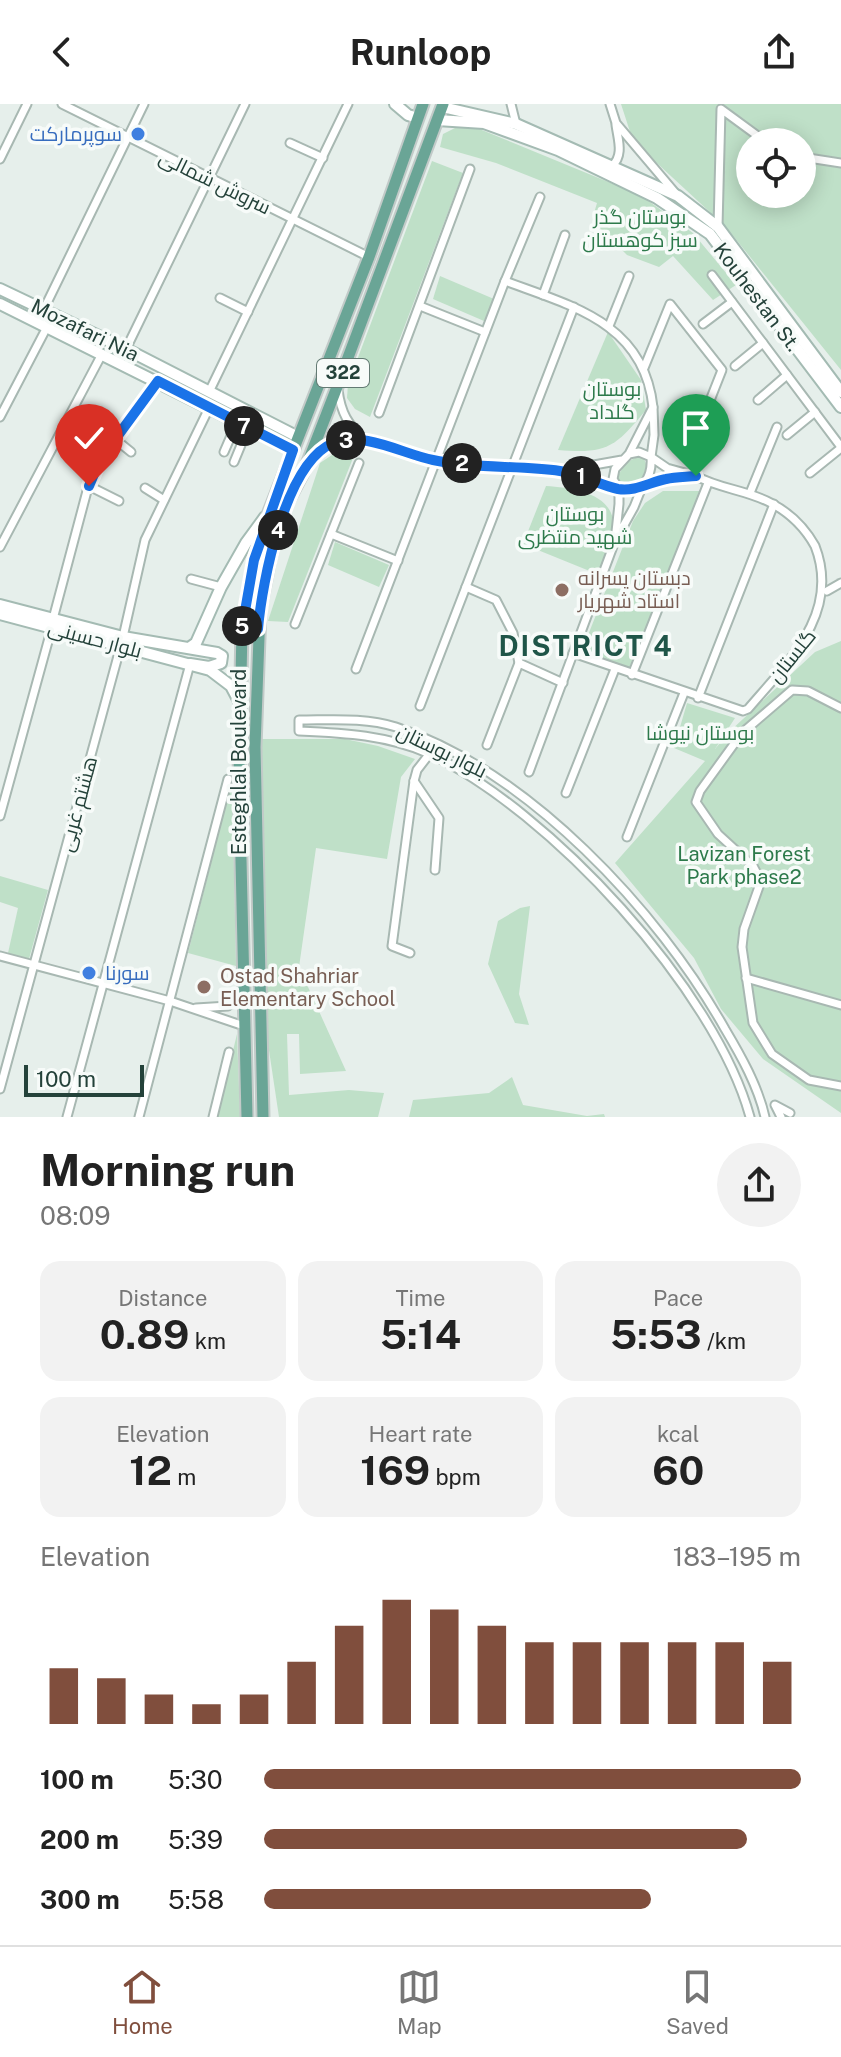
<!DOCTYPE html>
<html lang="en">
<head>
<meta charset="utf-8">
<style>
	body { margin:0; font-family:"Public Sans",Cairo,sans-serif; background:#f2f2f2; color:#222; height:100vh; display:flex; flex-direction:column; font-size:30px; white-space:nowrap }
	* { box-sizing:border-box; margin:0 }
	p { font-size:26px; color:#767676 }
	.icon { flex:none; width:44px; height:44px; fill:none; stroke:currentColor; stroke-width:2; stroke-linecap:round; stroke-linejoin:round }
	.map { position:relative; height:1013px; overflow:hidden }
	.drawer { display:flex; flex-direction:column; background:#fff; flex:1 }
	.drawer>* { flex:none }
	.buttons { position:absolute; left:736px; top:24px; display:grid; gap:16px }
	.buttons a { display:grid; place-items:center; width:80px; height:80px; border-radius:50%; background:#fff; box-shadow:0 4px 20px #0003; font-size:40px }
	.scale { position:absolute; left:24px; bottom:20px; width:120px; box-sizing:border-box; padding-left:8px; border:4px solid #24423a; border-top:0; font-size:22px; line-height:28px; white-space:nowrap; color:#24423a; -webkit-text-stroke:6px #f7fbf9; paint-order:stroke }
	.pin { position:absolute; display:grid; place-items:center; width:68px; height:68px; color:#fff; margin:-82px -34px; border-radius:50% 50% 50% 0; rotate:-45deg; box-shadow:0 0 8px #0007 }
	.pin .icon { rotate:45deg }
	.km { position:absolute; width:40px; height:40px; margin:-20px; border-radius:50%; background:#222; color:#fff; font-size:22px; line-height:40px; text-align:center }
	.round { display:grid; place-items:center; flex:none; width:84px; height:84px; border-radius:42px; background:#f2f2f2 }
	.summary { display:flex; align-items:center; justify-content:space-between; height:136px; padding:0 40px }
	h1 { font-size:44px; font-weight:700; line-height:60px }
	.stats { display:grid; grid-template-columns:repeat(3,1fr); gap:12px; height:136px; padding:8px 40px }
	.stats div { display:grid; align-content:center; border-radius:20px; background:#f2f2f2; text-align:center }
	.stats b { font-size:40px; font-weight:700 }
	.stats small { font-size:22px; font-weight:400 }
	.stats p { font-size:22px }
	.chart { height:224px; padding:16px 40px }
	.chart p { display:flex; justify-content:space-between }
	.chart svg { width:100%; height:144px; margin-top:8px; stroke:#804e3d; stroke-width:6 }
	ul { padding:0 40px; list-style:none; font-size:26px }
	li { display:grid; grid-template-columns:128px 96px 1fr; align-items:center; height:60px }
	li i { height:20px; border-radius:10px; background:#804e3d }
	header { display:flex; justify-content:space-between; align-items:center; height:104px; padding:0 40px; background:#fff; font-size:36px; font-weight:700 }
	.tab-bar { display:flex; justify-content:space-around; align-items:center; height:112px; border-top:2px solid #e0e0e0; background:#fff; font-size:22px; color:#767676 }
	.tab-bar a { display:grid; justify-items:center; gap:4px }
	.tab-bar .selected { color:#804e3d }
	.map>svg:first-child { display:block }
</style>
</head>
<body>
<header><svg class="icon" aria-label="back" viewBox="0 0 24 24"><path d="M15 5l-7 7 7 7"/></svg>Runloop<svg class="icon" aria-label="share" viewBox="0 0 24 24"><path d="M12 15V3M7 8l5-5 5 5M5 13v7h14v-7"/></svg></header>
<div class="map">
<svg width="841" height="1013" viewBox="0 0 841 1013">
	<rect width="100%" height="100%" fill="#e6efeb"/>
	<g fill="#bfe0c8" fill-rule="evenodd">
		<path d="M621,0h220v266l-115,-143 -93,-86zM750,38h52v52h-52z"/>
		<polygon points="455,24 477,24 640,91 693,129 736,181 713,196 673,152 659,163 627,151 592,116 597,99 496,59 440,43 443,30"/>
		<polygon points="432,57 463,69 370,313 355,305 347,294 348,280"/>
		<polygon points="440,172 494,195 484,217 433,195"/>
		<path d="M608,228l33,48 5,30c-31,37 -38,44 -88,40z"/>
		<polygon points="344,343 353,354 288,518 268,517 320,359"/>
		<path d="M637,353l7,2c5,8 1,14 -4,22l-19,3 -4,-6c5,-10 10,-17 20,-21z"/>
		<path d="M546,382c32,2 77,9 66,53 -3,12 -10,24 -15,35l-74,-30z"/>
		<polygon points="663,387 701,387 628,567 581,549 633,417 645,399"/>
		<polygon points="335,438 389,461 379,483 328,461"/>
		<polygon points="841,537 841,1009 763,955 721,905 694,854 615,759 705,657 674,644 687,599 735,614 715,645 729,628 815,548"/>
		<polygon points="261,635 345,635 378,642 415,655 401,673 387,755 316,744 299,863 346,967 300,970 299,930 287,930 289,991 349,986 384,989 378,1013 279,1013 267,933"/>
		<polygon points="232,677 236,862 188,849"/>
		<polygon points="0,772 48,786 29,855 8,849 18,804 0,798"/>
		<polygon points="530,802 519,890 529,921 515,919 488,860 498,817 520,804"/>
		<polygon points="237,930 240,1013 217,1013"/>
		<polygon points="512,973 523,1001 587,1012 604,1010 605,1013 409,1013 413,996 489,989"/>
	</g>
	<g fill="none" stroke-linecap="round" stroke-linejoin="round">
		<defs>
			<g id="street">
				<polyline points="62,0 369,153"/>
				<polyline points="511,0 516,20"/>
				<polyline points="610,0 616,19 677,91"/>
				<polyline points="290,39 323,54"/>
				<polyline points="802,53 841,59"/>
				<polyline points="0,55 27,0"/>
				<path d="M612,62c12,-11 6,-26 4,-41"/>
				<polyline points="718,123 721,5 766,38"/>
				<polyline points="712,171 841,343"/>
				<path d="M505,177c67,25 139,42 148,126"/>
				<polyline points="543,191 565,131"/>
				<polyline points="220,194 248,208"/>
				<polyline points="420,202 485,228"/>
				<polyline points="44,205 144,0"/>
				<polyline points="703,220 732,198"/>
				<polyline points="609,222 629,172"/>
				<polyline points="126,245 245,0"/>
				<polyline points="735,262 763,239"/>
				<polyline points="644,264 670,200 722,266 694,337"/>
				<path d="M338,286c3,23 10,35 27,50"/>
				<polyline points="209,288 348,0"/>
				<polyline points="758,296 787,271"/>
				<polyline points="379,309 470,65"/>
				<polyline points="0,313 47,223"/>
				<polyline points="787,331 815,308"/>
				<polyline points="115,335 131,348"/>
				<polyline points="224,348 237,318"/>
				<path d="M622,356l-62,11 59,18 23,-2c7,-10 10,-17 9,-30l-12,-5 -10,2 -14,15 -2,10 6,10v15l-4,37 19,-34 8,-20 22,-8 32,-3 -29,-8 -16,-11 3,-22 -1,-28 -24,47"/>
				<polyline points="234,358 248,324"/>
				<polyline points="310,359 332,340 349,335 367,337 435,357 560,367"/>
				<polyline points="810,369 841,344"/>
				<polyline points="89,382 119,397"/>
				<polyline points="145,384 164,396"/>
				<polyline points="750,389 777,323"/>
				<polyline points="331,430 398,457"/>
				<polyline points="0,443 102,250"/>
				<polyline points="191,475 221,483"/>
				<polyline points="466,483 496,496 513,529 519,559 563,579"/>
				<polyline points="827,487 841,479"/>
				<polyline points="53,515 87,387 100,356 158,277"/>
				<polyline points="295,520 359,359"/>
				<polyline points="123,533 145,436 209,304"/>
				<path d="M573,549l170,58 5,-2c40,-47 93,-96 67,-163 -10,-18 -25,-33 -44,-43 -24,-13 -51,-14 -75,-27"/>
				<polyline points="356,565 505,177 540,93"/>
				<polyline points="632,571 708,379"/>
				<polyline points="698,594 774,400"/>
				<polyline points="420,602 574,203"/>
				<polyline points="841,604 808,587 792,586 742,629 700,687 696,698 718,730 753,762 761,777 744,825 742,843 753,919 772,950 809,976 841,982"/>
				<polyline points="487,641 519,559"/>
				<polyline points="529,668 615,437"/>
				<polyline points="414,677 439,714 435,766"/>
				<polyline points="566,689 615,565"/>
				<polyline points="0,712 52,523"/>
				<polyline points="627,733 684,589"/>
				<polyline points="410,849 392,842 414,677 417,666 431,648"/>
				<polyline points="0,852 170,897 244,922"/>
				<polyline points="746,874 841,901"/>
				<polyline points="196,904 228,902 243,886"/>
				<polyline points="0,985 121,541"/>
				<polyline points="67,1013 190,560"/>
				<polyline points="139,1013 228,675"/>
				<polyline points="213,1013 229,948"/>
				<path d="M750,1013c-35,-128 -201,-307 -320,-363 -43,-19 -85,-21 -131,-23v-11c32,0 66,-3 97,7 132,44 262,183 329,302 16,27 33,57 40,88"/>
				<polyline points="781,1013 775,1001 790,1009"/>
			</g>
			<g id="secondary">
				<polyline points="395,0 408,11 418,14"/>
				<polyline points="442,3 516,20 678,92 718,123 841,288"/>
				<polyline points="437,16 484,19 558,46 657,94 710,130 841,303"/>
				<polyline points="0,185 126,245 298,333"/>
				<polyline points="0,200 293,346"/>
				<polyline points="0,501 123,533 217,549 222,552 221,559 209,563 190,560"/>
				<polyline points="0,510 210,566 231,582 241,601"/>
				<polyline points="189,544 196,539 221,483 246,439 265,413"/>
			</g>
			<g id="primary">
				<polyline points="247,1013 239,671 242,524 254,456 269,408 369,153 423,0"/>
				<polyline points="263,1013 255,643 260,506 270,455 283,407 306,363 337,283 443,0"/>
			</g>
		</defs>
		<use href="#street" stroke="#a8b8b2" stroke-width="11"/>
		<use href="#secondary" stroke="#a4bbb3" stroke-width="14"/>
		<use href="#primary" stroke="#c2cac8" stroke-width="15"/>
		<use href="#street" stroke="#fff" stroke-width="7"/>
		<use href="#secondary" stroke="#fff" stroke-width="10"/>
		<use href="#primary" stroke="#6aa596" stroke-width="11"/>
	</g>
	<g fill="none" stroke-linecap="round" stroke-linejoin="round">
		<defs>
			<path id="route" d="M89,382l11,-26 58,-79 135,69 -39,110 -12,68 16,1c4,-47 27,-166 75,-186 31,-12 70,11 100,17 41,9 86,5 127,11 21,3 39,14 58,18 17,3 32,-7 48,-10 9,-2 20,-2 30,-3"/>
		</defs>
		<use href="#route" stroke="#fff" stroke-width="16"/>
		<use href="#route" stroke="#1a73e8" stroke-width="10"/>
	</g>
	<g fill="#3f7fe0" stroke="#f7fbf9" stroke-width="3">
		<circle cx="138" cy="30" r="8"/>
		<circle cx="89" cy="869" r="8"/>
	</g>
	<g fill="#8d6e63" stroke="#f7fbf9" stroke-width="3">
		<circle cx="562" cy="486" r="8"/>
		<circle cx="204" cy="883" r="8"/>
	</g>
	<g text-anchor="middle" stroke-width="7" stroke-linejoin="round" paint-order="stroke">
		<rect fill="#f7fbf9" stroke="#637a73" stroke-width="2" x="317" y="255" width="52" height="28" rx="6"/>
		<g font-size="18" font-weight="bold" fill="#24423a">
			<text x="343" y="275">322</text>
		</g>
		<g font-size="20" fill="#366cbe" stroke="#f7fbf9" text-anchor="end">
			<text x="122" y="37">سوپرمارکت</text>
			<text x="105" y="876" text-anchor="start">سورنا</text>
		</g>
		<g font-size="20" fill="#24423a" stroke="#f7fbf9">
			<text transform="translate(215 78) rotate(26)" y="7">سروش شمالی</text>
			<text transform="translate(757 193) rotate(53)" y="7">Kouhestan St.</text>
			<text transform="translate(85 226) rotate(26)" y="7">Mozafari Nia</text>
			<text transform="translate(95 535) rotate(15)" y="7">بلوار حسینی</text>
			<text transform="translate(792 552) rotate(-51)" y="7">گلستان</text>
			<text transform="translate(442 647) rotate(26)" y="7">بلوار بوستان</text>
			<text transform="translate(239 658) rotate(-90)" y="7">Esteghlal Boulevard</text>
			<text transform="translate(78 700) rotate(-75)" y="7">هشتم غربی</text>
		</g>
		<g font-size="20" fill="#2d7a4b" stroke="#f7fbf9">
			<text x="640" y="120">بوستان گذر<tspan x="640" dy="23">سبز کوهستان</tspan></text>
			<text x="612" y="292">بوستان<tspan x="612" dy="23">گلداد</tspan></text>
			<text x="575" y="417">بوستان<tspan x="575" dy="23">شهید منتظری</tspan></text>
			<text x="700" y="636">بوستان نیوشا</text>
			<text x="744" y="757">Lavizan Forest<tspan x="744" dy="23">Park phase2</tspan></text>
		</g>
		<g font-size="20" fill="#785e54" stroke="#f7fbf9" text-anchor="start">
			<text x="578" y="481">دبستان پسرانه<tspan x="578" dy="23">استاد شهريار</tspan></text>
			<text x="220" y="879">Ostad Shahriar<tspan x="220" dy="23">Elementary School</tspan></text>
		</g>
		<g font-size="28" font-weight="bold" letter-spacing="2" fill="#1f5548" stroke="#f7fbf9">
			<text x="586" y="552">DISTRICT 4</text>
		</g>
	</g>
</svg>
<div class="buttons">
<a><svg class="icon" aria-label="locate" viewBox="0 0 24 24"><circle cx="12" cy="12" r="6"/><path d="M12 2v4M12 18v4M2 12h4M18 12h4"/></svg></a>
</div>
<div class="scale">100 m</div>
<div class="pin" style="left:696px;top:372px;background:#1e9e55"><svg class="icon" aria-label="arrive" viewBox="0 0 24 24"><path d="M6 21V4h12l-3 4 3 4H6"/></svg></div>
<div class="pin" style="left:89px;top:382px;background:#d93025"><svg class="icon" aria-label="check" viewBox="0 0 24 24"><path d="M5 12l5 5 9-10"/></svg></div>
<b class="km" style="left:581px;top:372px">1</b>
<b class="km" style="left:462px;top:359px">2</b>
<b class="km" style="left:346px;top:336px">3</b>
<b class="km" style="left:278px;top:426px">4</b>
<b class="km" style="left:242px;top:522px">5</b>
<b class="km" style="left:244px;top:322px">7</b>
</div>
<section class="drawer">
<div class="summary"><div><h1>Morning run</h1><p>08:09</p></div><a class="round"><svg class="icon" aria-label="share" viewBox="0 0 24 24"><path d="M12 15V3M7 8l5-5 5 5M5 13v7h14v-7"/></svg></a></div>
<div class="stats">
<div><p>Distance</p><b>0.89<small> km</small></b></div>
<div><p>Time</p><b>5:14</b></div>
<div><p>Pace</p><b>5:53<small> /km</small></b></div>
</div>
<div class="stats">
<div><p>Elevation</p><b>12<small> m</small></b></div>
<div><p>Heart rate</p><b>169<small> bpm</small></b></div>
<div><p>kcal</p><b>60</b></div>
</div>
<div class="chart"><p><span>Elevation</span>183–195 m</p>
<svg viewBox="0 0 160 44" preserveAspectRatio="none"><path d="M5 44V27M15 44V30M25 44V35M35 44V38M45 44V35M55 44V25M65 44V14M75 44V6M85 44V9M95 44V14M105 44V19M115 44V19M125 44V19M135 44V19M145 44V19M155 44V25"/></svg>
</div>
<ul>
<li><b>100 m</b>5:30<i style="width:100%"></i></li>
<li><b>200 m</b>5:39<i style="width:90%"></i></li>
<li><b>300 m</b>5:58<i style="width:72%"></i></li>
</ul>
</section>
<nav class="tab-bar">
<a class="selected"><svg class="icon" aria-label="home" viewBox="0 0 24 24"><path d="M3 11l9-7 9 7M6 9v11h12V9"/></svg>Home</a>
<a><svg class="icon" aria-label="map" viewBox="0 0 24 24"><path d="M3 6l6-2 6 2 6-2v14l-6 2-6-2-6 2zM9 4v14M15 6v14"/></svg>Map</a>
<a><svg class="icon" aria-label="saved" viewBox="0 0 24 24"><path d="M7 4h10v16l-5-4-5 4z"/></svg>Saved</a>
</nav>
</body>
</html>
